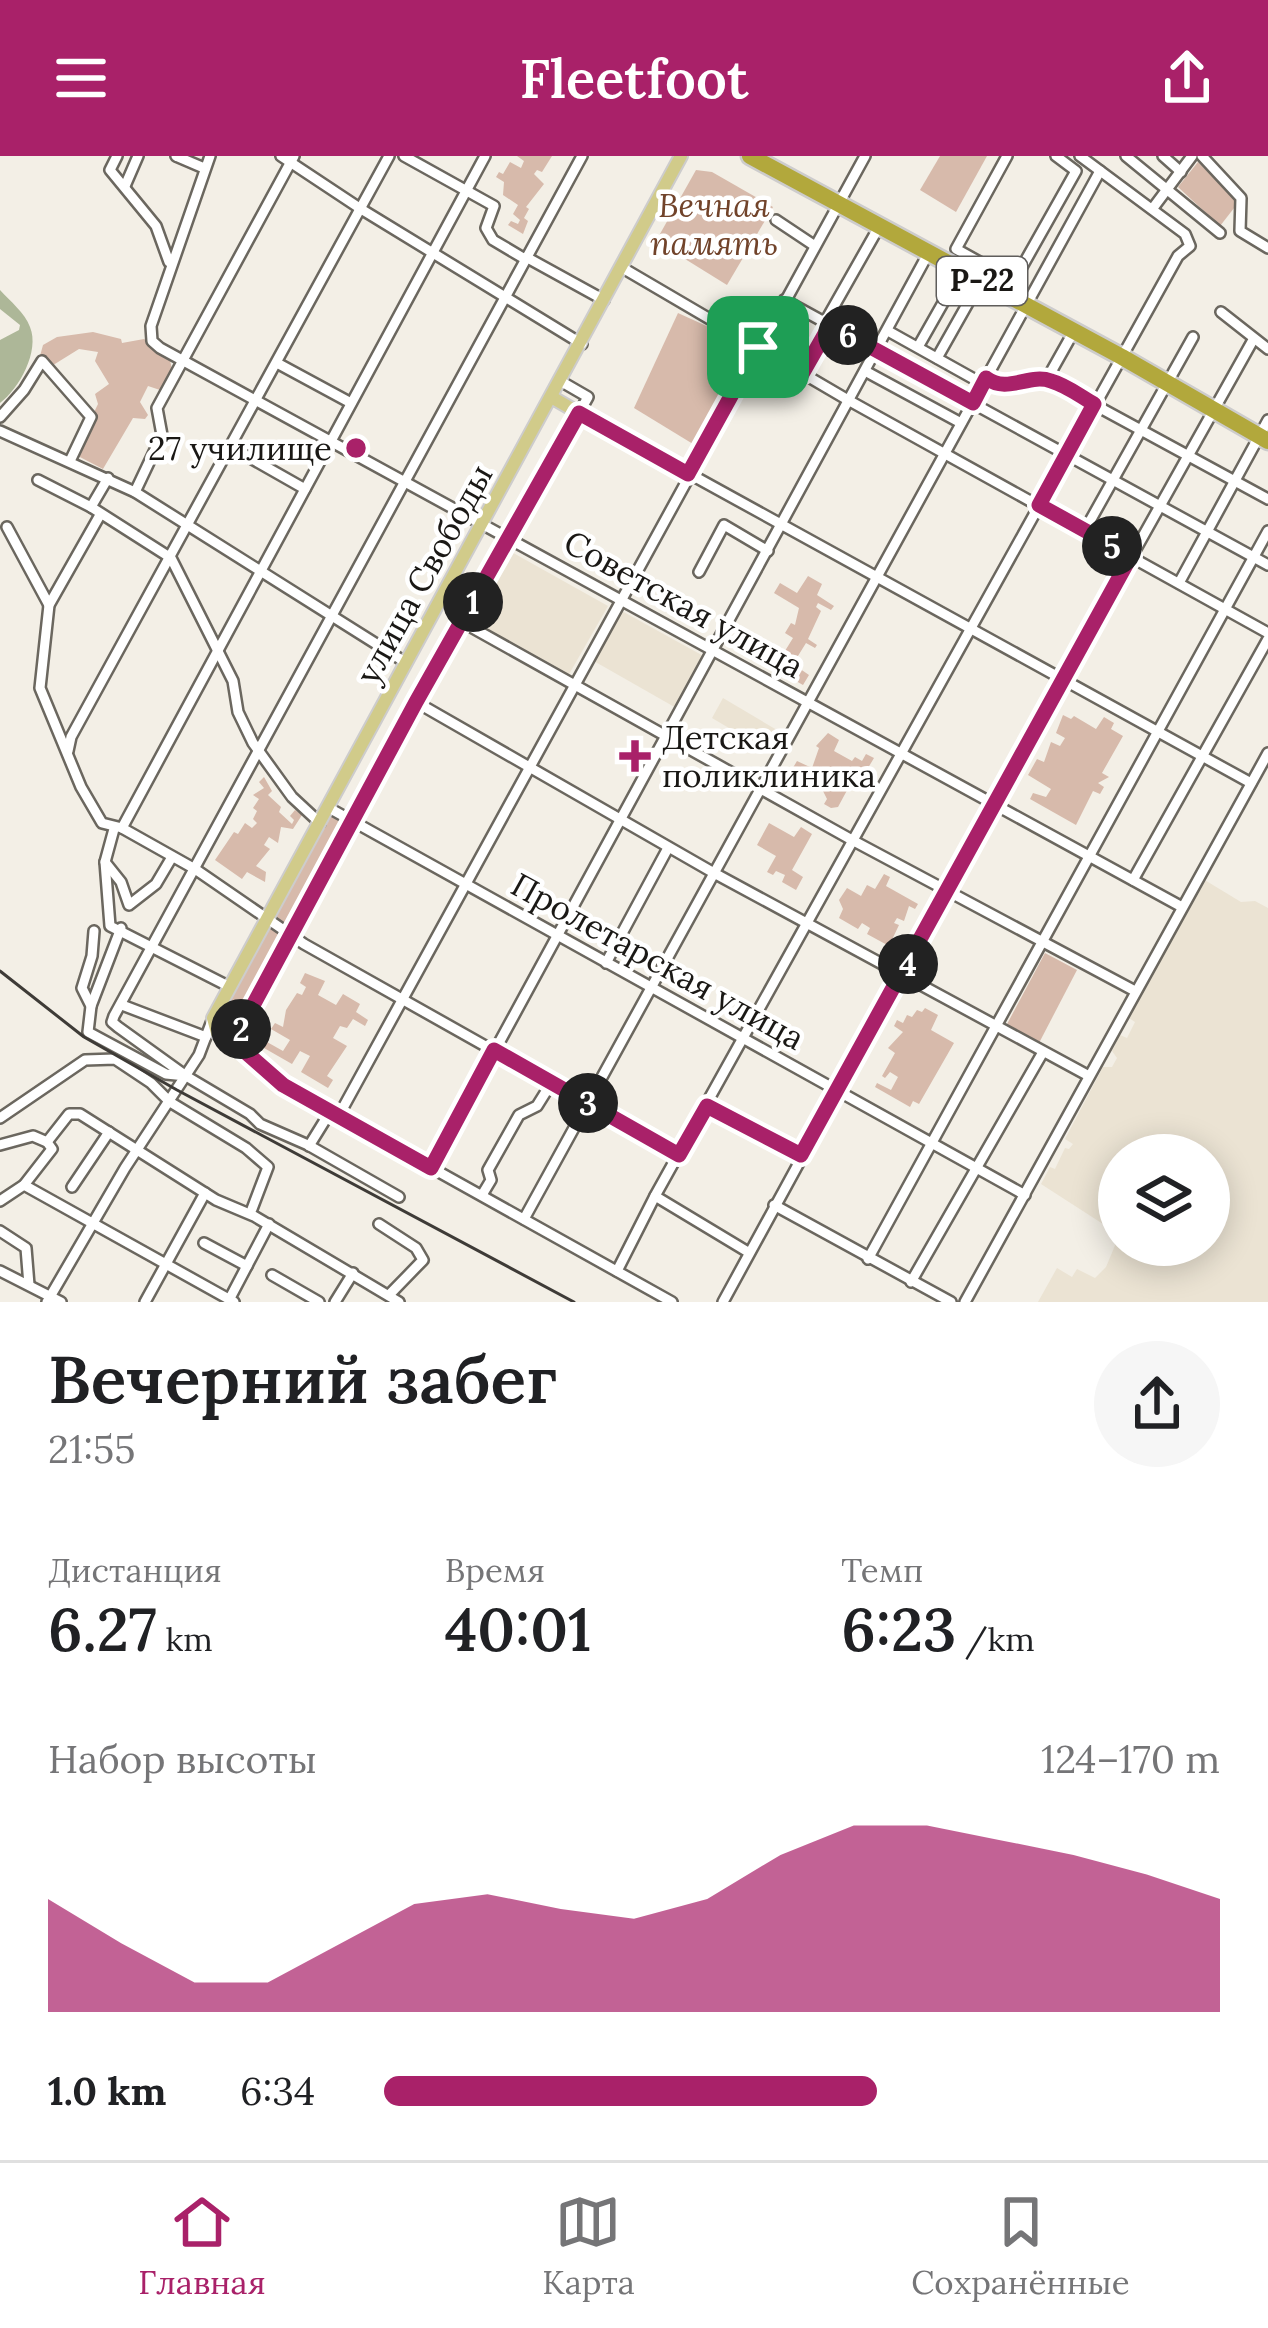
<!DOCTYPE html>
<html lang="ru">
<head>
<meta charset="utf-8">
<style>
	body { margin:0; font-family:Lora,serif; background:#f6f6f6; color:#202124; height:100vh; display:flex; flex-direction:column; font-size:45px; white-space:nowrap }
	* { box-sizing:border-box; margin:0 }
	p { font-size:39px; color:#757577 }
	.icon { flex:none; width:66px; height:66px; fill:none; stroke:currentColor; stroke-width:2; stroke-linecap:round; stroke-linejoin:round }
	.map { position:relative; height:1146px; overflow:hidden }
	.details { display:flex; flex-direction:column; background:#fff; flex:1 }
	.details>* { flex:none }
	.buttons { position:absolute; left:1098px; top:978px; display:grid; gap:24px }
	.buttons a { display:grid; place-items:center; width:132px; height:132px; border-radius:50%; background:#fff; box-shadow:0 6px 30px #0003; font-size:60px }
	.pin { position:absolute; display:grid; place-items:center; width:102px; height:102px; color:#fff; margin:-51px; border-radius:24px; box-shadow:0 6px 18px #0006 }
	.km { position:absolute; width:60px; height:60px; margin:-30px; border-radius:50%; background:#222; color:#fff; font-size:33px; line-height:60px; text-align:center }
	.round { display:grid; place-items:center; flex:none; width:126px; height:126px; border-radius:63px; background:#f6f6f6 }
	.head { display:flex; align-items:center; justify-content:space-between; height:204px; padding:0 48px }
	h1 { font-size:66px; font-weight:600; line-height:90px }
	.stats { display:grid; grid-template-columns:repeat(3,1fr); gap:18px; height:204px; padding:12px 48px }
	.stats div { display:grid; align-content:center }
	.stats b { font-size:60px; font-weight:600 }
	.stats small { font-size:33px; font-weight:400 }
	.stats p { font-size:33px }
	.chart { height:336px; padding:24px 48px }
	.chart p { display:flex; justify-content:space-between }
	.chart svg { width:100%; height:216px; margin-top:12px; fill:#a92169; opacity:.7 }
	ul { padding:0 48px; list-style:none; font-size:39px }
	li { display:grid; grid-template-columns:192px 144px 1fr; align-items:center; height:90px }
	li i { height:30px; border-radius:15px; background:#a92169 }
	header { display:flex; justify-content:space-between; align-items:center; height:156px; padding:0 48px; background:#a92169; color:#fff; font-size:54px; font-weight:600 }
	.tab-bar { display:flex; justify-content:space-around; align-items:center; height:168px; border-top:3px solid #e0e0e0; background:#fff; font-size:33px; color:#757577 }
	.tab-bar a { display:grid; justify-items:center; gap:6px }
	.tab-bar .on { color:#a92169 }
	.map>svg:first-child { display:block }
</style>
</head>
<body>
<header><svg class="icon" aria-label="menu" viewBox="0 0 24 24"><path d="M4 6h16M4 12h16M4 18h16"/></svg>Fleetfoot<svg class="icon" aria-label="share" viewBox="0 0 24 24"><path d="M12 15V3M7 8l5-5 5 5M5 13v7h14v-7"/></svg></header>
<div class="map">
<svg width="1268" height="1146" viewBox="0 0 1268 1146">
	<rect width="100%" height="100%" fill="#f3efe6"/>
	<g fill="#ebe3d3">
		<polygon points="508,394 608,450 568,520 487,475 501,448 485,437"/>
		<polygon points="620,454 707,502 678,553 592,504"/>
		<polygon points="723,542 782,577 771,597 712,562"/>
		<polygon points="1203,723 1241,746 1255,745 1268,752 1268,1146 1038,1146 1057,1112 1072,1121 1077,1113 1095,1122 1106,1111 1116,1087 1209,1089 1209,999 1119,999 1119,1075 1108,1073 1108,1063 1103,1068 1041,1028 1050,1011 1055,1013 1065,992 1069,993 1073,988 1065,983 1103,911 1112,911 1117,902 1112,895 1120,879 1127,882 1135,866 1129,862"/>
	</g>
	<g fill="#d7baab">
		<polygon points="517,0 552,0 542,16 537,14 534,18 544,28 526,51 529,53 524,62 528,65 523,78 508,69 511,65 518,68 520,64 513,58 518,49 503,39 504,26 496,21 499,16 503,18 510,6 521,12 524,5"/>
		<polygon points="940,0 987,0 956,56 920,34"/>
		<polygon points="1198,6 1238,47 1220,70 1178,31"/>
		<polygon points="696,14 712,16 773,51 727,129 656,85"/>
		<polygon points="678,157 746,188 693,288 634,252"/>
		<polygon points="93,176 121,183 122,187 144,183 169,200 172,213 163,235 148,230 140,246 148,259 145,263 133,262 103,313 74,298 98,248 95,238 109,228 95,205 98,196 79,193 50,211 40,200 43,189 57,181"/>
		<polygon points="808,420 822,428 817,439 834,450 831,454 818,447 816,451 821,455 808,483 817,489 815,492 806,487 793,508 809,519 803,529 796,525 799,518 784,509 781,514 775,511 793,482 785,477 791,467 795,469 799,452 774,437 780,427 797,437"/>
		<polygon points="1063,559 1071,563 1074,560 1096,573 1104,561 1114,567 1111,573 1123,580 1102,617 1109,621 1098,627 1104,631 1100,638 1093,635 1076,669 1030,643 1033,637 1046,641 1051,633 1028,619 1037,603 1044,606 1051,586 1060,590 1065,582 1056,577"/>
		<polygon points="828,577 839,584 834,595 852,605 855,601 862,605 866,598 874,602 865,617 858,614 838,651 831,652 824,648 827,643 820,629 791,615 797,605 812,612 819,592 816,590"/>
		<polygon points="264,621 272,635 268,639 281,651 279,656 292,668 294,664 290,660 295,654 302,659 293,673 281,671 278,687 269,681 264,689 270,693 256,710 266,716 265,726 247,716 242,723 215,704 234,676 238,678 245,667 252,672 257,667 253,663 257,655 253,652 259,643 253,639 264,632 259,626"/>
		<polygon points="330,658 347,666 290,772 272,762"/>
		<polygon points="769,667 794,681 801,671 812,678 792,714 803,721 796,734 782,726 785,719 776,715 773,719 767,716 776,700 757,689"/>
		<polygon points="884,718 890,721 886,730 918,748 915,753 909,750 904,765 897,762 894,767 899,769 889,790 867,778 870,772 862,767 858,773 839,762 843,753 839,744 847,732 861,740 867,729 875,733"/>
		<polygon points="267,768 286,782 231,878 217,864"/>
		<polygon points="1045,797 1077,814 1039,887 1006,870"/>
		<polygon points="305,817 325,825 318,839 336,849 343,838 360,848 356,856 368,864 365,870 353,863 347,872 340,870 333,882 347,890 327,920 333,924 328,932 301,916 310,900 300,895 292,908 264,892 267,886 283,895 290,884 271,873 275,867 283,871 286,854 297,837 302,839 306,831 300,827"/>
		<polygon points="925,852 938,859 931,874 954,887 919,948 913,945 910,951 875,931 877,927 891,934 898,921 890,916 885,922 882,920 895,897 888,892 903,876 894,870 897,864 903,867 907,859 912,861 917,854 922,856"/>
	</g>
	<path fill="#adb798" d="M0,134c10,11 25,23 30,37 10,24 -11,62 -30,76v-63l19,-10 1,-5 -20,-16z"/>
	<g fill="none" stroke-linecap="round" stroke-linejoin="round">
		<defs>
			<g id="minor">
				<polyline points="117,0 110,14 156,70 169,106"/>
				<polyline points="176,0 204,12"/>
				<polyline points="210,0 151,170 152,185 160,192 1182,751"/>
				<polyline points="281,0 361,53 582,188"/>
				<polyline points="404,0 494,50 486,72 493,84 525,103"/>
				<polyline points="1007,0 956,93 1014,125 1076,15 1056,0"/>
				<polyline points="1126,0 1220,77"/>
				<polyline points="1163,0 1181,16"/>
				<polyline points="1202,0 1241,42 1240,75 1268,92"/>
				<polyline points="125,30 138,0"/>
				<polyline points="1153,52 1192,0"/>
				<polyline points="776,64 815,90"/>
				<polyline points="526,101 604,144"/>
				<polyline points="621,111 848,244 1268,477"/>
				<polyline points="784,144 1268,409"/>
				<polyline points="1221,156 1268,193"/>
				<polyline points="825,166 880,69"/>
				<polyline points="888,175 983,228"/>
				<polyline points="1074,175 1047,223 1268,343"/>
				<polyline points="918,191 952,131"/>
				<polyline points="937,202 981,124"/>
				<polyline points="277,207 351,247"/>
				<polyline points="865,215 961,267"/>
				<polyline points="802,217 829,169"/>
				<path d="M986,222c19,14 41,1 61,1"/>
				<polyline points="562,226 588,241 579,257 1251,627"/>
				<polyline points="0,261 24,234 42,205 91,261 70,305"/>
				<polyline points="0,275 135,336 405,506"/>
				<polyline points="231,291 305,333"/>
				<polyline points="38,324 91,351 171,402 233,525 238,556 253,587 292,641 320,667"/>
				<polyline points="135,336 162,279 157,252 294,0"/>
				<polyline points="91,351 108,322"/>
				<polyline points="100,359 49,449 40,532 81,631 102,667 122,672 195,713 304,788 679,999"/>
				<polyline points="7,371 49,449"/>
				<polyline points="1085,374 1193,181"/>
				<polyline points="699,416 724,369 768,395"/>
				<polyline points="1179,427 1268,264"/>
				<polyline points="462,466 852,684 1135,835"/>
				<polyline points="416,546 714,717 1089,920"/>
				<polyline points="68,595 71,581 389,0"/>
				<polyline points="329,652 1025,1039"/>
				<polyline points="122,672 485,0"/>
				<polyline points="114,673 105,706 121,726 129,749 156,728 172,701"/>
				<polyline points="105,706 110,770 230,831"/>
				<polyline points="1133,724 1268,483"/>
				<polyline points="94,775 92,800 82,832 91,850 88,876 166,918 186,920 250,958 260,968 308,989 399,1041"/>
				<polyline points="606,807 668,692"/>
				<polyline points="122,849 206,881"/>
				<polyline points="91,850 121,772"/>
				<polyline points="245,897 283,929 672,1146"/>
				<polyline points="186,920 118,871 112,866 114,860 582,0"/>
				<polyline points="707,950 801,999"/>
				<polyline points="338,961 865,0"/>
				<polyline points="0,962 85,904 115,903 151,927 170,946 246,992 268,1011 252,1053"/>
				<polyline points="0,989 33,980 47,986"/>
				<polyline points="309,990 330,956"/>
				<polyline points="431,1012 929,96"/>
				<polyline points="24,1029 234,1146"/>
				<polyline points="72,1031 109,976"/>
				<polyline points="482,1039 491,1024 488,1014 519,959 537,950 552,926"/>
				<polyline points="655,1040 748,1096"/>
				<polyline points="0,1045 24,1029 52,993 47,986 69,958 80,958 216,1044 254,1060 399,1146"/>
				<polyline points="774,1049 951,1146"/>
				<polyline points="524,1063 1100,15"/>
				<polyline points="379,1068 416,1092 423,1104 389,1139"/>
				<polyline points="0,1075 26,1092 29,1129"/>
				<polyline points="204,1087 247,1110"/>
				<polyline points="868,1103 1268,375"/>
				<polyline points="0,1115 61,1146"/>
				<polyline points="617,1115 655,1040 1178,100 1190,90 1185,78 1080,0"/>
				<polyline points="272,1119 319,1146"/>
				<polyline points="911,1126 1043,896"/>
				<polyline points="229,1144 269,1068"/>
				<polyline points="47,1146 125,1012 199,899 213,862"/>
				<polyline points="145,1146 205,1037"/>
				<polyline points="335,1146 353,1117"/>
				<polyline points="723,1146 1063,523 1253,184"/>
				<polyline points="965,1146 1268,597"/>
			</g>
			<g id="major">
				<polyline points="222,880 234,879 243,868 416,546 579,257 553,242"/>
				<path d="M245,897l-28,-20 -4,-15c157,-287 314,-574 468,-862"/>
			</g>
			<polyline id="highway" points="750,0 1122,201 1268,285"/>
		</defs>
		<use href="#minor" stroke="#6b675f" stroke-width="14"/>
		<use href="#major" stroke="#cdcccc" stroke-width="16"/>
		<use href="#highway" stroke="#cdcccc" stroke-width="21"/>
		<use href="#minor" stroke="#fff" stroke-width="9"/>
		<use href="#major" stroke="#d1cb8a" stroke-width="12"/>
		<use href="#highway" stroke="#b2a83c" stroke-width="16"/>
		<polyline stroke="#3e3b37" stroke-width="3" points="0,815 84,881 177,934 574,1146"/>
	</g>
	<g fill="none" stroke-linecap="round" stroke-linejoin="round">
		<defs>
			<path id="route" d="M830,169l143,78 13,-25c22,16 43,-5 65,3 15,4 29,15 43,23l-55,101 92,51 -330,599 -94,-49 -28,49 -185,-105 -63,118 -148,-83 -42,-37 -3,-9 5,-15 173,-322 163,-289 109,61 70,-127 44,27z"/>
		</defs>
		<use href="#route" stroke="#fff" stroke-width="24"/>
		<use href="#route" stroke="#a92169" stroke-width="15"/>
	</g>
	<g fill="#a92169" stroke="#fff" stroke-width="4.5">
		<circle cx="356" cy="292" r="12"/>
		<path d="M629 582h12v12h12v12h-12v12h-12v-12h-12v-12h12z"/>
	</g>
	<g text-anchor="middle" stroke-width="9" stroke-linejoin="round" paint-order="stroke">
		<rect fill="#fff" stroke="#5f5d5b" stroke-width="3" x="937" y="101" width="90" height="48" rx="9"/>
		<g font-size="30" font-weight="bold" fill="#1a1815">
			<text x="982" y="135">Р-22</text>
		</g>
		<g font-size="33" font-style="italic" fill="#71432a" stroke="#fff">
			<text x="714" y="61">Вечная<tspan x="714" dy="38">память</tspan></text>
		</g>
		<g font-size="33" fill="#1a1815" stroke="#fff" text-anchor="end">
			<text x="332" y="304">27 училище</text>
			<text x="662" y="593" text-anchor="start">Детская<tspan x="662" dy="38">поликлиника</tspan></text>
		</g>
		<g font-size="33" fill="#1a1815" stroke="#fff">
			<text transform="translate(424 418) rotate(-61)" y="12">улица Свободы</text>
			<text transform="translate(684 448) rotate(29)" y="12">Советская улица</text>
			<text transform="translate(658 805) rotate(29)" y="12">Пролетарская улица</text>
		</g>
	</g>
</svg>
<div class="buttons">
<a><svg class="icon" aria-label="layers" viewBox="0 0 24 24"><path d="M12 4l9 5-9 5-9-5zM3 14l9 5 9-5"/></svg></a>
</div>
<div class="pin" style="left:758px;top:191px;background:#1e9e55"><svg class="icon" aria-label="arrive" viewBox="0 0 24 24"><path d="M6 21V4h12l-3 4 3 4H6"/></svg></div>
<b class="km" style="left:473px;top:446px">1</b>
<b class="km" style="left:241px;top:873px">2</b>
<b class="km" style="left:588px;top:947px">3</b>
<b class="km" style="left:908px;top:808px">4</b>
<b class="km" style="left:1112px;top:390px">5</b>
<b class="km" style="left:848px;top:179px">6</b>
</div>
<section class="details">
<div class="head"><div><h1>Вечерний забег</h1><p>21:55</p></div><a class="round"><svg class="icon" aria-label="share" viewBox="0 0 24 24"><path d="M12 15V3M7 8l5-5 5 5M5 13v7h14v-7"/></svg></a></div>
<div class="stats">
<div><p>Дистанция</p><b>6.27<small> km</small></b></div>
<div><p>Время</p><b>40:01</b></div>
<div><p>Темп</p><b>6:23<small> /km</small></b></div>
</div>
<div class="chart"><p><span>Набор высоты</span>124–170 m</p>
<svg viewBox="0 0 160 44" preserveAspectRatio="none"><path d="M0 44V21L10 30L20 38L30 38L40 30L50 22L60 20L70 23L80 25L90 21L100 12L110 6L120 6L130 9L140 12L150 16L160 21V44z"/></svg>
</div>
<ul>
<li><b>1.0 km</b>6:34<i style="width:59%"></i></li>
</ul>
</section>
<nav class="tab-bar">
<a class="on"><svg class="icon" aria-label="home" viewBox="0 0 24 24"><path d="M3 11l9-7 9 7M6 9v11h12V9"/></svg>Главная</a>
<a><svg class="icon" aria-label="map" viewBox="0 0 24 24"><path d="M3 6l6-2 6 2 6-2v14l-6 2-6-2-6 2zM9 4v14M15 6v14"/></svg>Карта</a>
<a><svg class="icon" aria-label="saved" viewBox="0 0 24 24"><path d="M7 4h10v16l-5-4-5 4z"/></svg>Сохранённые</a>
</nav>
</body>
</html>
